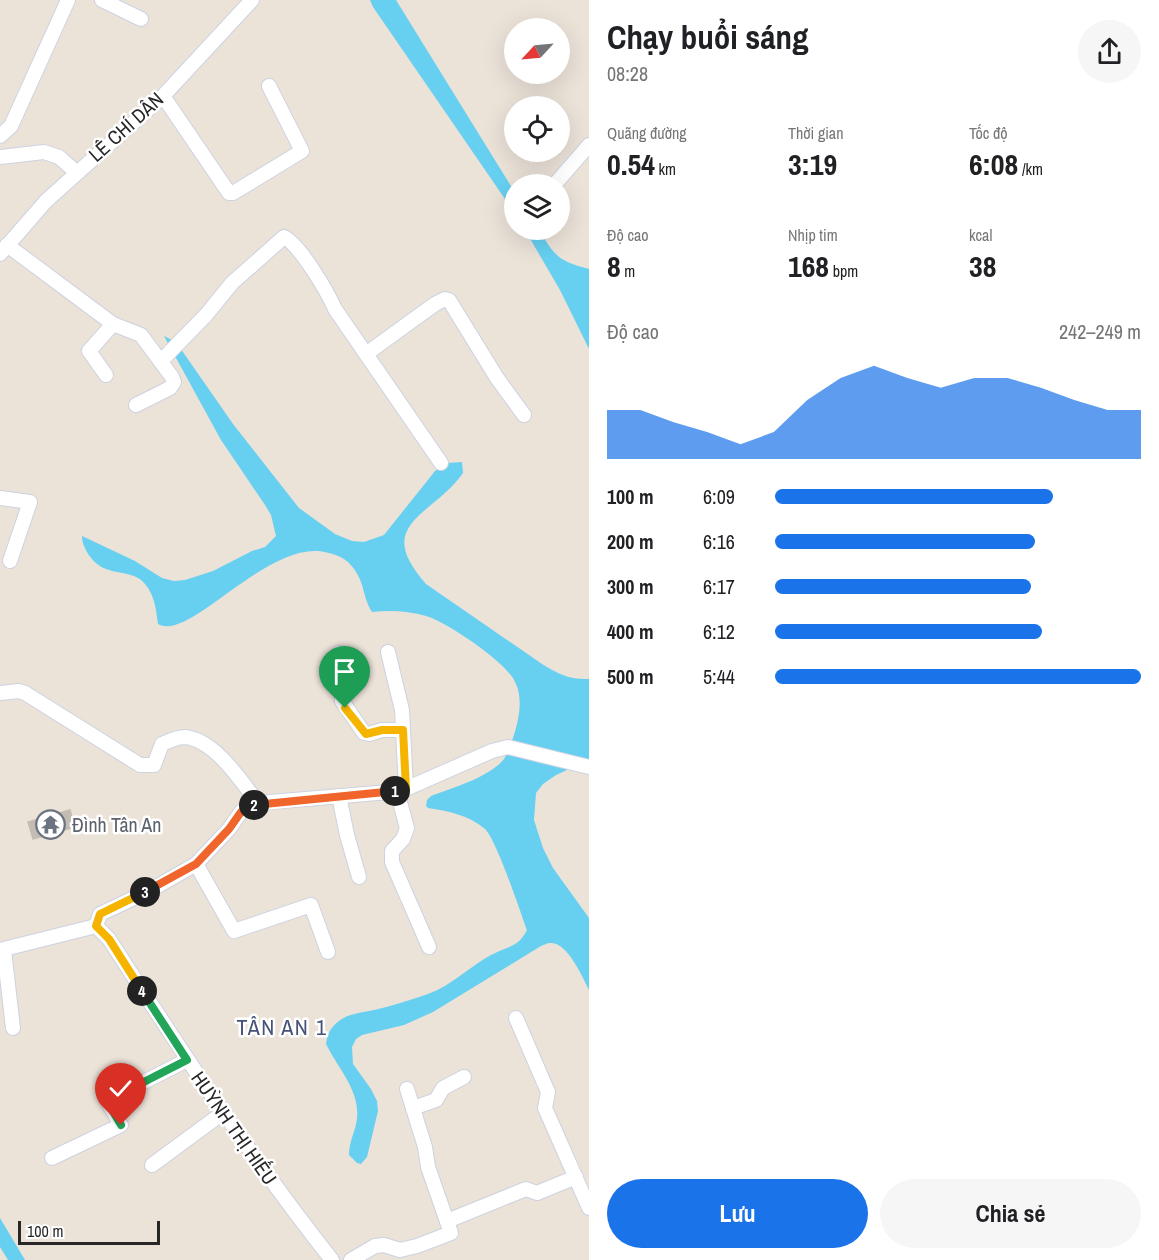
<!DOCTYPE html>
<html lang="vi">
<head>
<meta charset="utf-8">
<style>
	body { margin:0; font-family:"Archivo Narrow",sans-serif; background:#f6f6f6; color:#202124; height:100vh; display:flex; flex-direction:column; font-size:22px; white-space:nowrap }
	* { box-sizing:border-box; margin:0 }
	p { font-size:20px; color:#757577 }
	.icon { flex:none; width:33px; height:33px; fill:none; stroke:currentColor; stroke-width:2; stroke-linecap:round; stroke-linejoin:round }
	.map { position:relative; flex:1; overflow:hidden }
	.panel { display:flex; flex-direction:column; background:#fff; width:570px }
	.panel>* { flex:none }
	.needle { width:39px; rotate:244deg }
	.controls { position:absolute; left:504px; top:18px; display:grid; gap:12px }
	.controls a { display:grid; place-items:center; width:66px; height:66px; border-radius:50%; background:#fff; box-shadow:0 6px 24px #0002; font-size:30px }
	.scale { position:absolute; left:18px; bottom:15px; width:142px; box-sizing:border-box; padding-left:6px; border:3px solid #272727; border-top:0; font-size:16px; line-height:21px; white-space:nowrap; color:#272727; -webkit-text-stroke:4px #fff; paint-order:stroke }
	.pin { position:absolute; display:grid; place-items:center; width:51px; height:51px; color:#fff; margin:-62px -26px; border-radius:50% 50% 50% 0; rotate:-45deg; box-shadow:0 0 6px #0007 }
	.pin .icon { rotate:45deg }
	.km { position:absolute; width:30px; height:30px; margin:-15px; border-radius:50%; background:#222; color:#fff; font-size:16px; line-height:30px; text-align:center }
	.round { display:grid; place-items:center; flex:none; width:63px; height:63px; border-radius:32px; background:#f6f6f6 }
	.head { display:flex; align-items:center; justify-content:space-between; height:102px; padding:0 18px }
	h1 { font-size:33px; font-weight:700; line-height:45px }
	.figures { display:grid; grid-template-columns:repeat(3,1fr); gap:9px; height:102px; padding:6px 18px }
	.figures div { display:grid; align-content:center }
	.figures b { font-size:30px; font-weight:700 }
	.figures small { font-size:16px; font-weight:400 }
	.figures p { font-size:16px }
	.chart { height:168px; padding:12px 18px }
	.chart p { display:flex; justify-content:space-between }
	.chart svg { width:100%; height:108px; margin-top:6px; fill:#1a73e8; opacity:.7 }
	.primary-button { display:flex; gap:12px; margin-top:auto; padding:12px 18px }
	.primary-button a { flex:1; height:69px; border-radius:36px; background:#1a73e8; color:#fff; font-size:24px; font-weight:700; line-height:69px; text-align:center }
	.primary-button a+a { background:#f6f6f6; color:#202124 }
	ul { padding:0 18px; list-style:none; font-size:20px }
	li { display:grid; grid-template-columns:96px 72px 1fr; align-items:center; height:45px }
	li i { height:15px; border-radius:8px; background:#1a73e8 }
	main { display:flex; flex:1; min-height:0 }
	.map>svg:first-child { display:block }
</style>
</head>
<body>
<main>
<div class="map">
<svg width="589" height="1260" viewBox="0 0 589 1260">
	<rect width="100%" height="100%" fill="#ebe2d8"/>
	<g fill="#67d0f1">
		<polygon points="370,0 396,0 514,191 514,212 373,7"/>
		<path d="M525,230h14c16,26 19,31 50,39v80l-29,-59z"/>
		<path d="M164,336l12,6 57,82 66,84 36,26 17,7 12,1 20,-7 51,-64 12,-8 15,-1 1,11c-31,44 -91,50 -37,111l116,80c16,10 28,16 47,15v81l-33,15 -13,9 -7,9 -2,27 9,28 10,20 36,50v72c-6,-12 -22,-49 -39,-47 -3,0 -6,2 -9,3l-108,66 -29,13 -42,10 -6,4 -4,8 1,17 18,25 6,12 1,10 -11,46 -6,7 -4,-1 -8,-8c0,-14 7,-25 8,-37 3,-28 -20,-51 -31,-74 1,-10 5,-17 13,-23 10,-8 23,-8 35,-11 18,-4 36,-10 54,-16 23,-8 41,-27 63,-39 16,-9 27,-7 36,-25 -7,-19 -30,-89 -42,-101 -16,-14 -37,-18 -57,-21l-2,-2 1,-6 4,-4c21,-8 59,-19 73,-37 4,-6 6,-15 9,-21 6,-18 11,-41 1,-58 -10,-19 -67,-58 -88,-64 -17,-5 -36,-6 -54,-4 -11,-18 -6,-31 -23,-49 -6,-6 -13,-8 -20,-10 -59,-18 -139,90 -171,71 -2,-14 -3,-28 -13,-40 -9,-12 -27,-10 -39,-15 -12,-4 -24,-20 -24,-33l53,25 27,17 12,3 11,-1 28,-9 39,-20 13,-4 11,-11 -5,-21 -6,-10 -44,-65z"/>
		<polygon points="0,1218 25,1260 8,1260 0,1247"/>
	</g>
	<polygon fill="#c2bcb5" stroke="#c6beb2" stroke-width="1.5" points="70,810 75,827 33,839 28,822"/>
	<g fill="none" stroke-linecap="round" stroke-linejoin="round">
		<defs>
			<g id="minor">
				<polyline points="102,0 141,19"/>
				<polyline points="163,96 229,193 233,193 302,151 269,86"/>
				<polyline points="0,136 11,126 68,0"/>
				<polyline points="0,157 44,152 59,157 76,172"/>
				<polyline points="555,184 589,145"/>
				<polyline points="7,245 113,324 141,335 172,377 174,382 170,388 136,405"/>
				<polyline points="0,254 46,201 163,96 252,0"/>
				<polyline points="366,354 435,304 445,299 449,300 497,378 524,415"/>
				<path d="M161,361l45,-46 26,-32 52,-46c16,8 43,54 51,72l106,154"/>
				<polyline points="106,375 89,351 113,324"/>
				<polyline points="0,498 30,502 10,561"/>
				<polyline points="388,652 402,710 406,789"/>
				<polyline points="339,653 342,701 364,733 369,734 382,730 403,730"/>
				<path d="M0,693l19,-2 6,2 115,72h14l8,-21c7,-3 15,-7 23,-7 30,3 56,44 73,66"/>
				<polyline points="397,791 407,828 403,839 392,851 392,862 429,947"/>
				<polyline points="339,796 347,835 359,877"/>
				<polyline points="196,864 234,931 311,905 328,952"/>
				<polyline points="96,926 100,914 149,891 196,864 229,829 241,812 258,803 401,791 492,751 508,747 589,767"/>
				<path d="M96,926l13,13c71,110 142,219 223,321"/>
				<polyline points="0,950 96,926"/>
				<polyline points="4,950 13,1028"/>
				<polyline points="516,1018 548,1092 545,1108 589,1208"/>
				<polyline points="413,1108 436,1100 443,1088 464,1077"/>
				<polyline points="52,1158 121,1125 107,1101 187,1060"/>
				<polyline points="152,1165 224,1112"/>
				<polyline points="447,1221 526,1189 537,1193 576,1177"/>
				<polyline points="351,1260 375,1246 384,1245 400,1250 417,1246 451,1233 428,1167 425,1147 407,1089"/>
			</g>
		</defs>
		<use href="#minor" stroke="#cdd2e1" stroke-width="16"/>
		<use href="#minor" stroke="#fff" stroke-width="14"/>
	</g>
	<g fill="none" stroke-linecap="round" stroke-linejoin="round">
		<defs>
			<polyline id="split-1" points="345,708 366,734 382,730 403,730 406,789 395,791"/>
			<polyline id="split-2" points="254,805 395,791"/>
			<polyline id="split-3" points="145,892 196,864 229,829 241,812 254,805"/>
			<polyline id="split-4" points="142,991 109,939 96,926 100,914 145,892"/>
			<polyline id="split-5" points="134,1087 187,1060 142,991"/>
			<polyline id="split-6" points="121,1125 107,1101 134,1087"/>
		</defs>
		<use href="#split-1" stroke="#fff" stroke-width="12"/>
		<use href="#split-2" stroke="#fff" stroke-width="12"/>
		<use href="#split-3" stroke="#fff" stroke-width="12"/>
		<use href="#split-4" stroke="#fff" stroke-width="12"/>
		<use href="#split-5" stroke="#fff" stroke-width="12"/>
		<use href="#split-6" stroke="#fff" stroke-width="12"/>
		<use href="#split-1" stroke="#f5b400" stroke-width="8"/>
		<use href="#split-2" stroke="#f0652b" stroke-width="8"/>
		<use href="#split-3" stroke="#f0652b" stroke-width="8"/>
		<use href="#split-4" stroke="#f5b400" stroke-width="8"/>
		<use href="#split-5" stroke="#22a559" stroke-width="8"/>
		<use href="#split-6" stroke="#22a559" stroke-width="8"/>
	</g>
	<defs>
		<symbol id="temple-ring" viewBox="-11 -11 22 22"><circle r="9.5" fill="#fff" stroke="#6b7280" stroke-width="1.5"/><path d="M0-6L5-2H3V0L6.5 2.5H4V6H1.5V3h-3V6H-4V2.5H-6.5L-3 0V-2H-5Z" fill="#6b7280"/></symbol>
	</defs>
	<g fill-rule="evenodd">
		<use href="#temple-ring" x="34" y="808" width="33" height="33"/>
	</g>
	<g text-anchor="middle" stroke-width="5" stroke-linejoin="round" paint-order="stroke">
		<g font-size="20" fill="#272727" stroke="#fff">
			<text transform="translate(126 127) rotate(-42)" y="7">LÊ CHÍ DÂN</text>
			<text transform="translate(234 1128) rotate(55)" y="7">HUỲNH THỊ HIẾU</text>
		</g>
		<g font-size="20" fill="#5b616d" stroke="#fff" text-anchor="start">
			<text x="72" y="832">Đình Tân An</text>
		</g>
		<g font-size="22" letter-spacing="1.5" fill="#475178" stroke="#fff">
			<text x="282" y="1035">TÂN AN 1</text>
		</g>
	</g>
</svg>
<div class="controls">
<a><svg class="needle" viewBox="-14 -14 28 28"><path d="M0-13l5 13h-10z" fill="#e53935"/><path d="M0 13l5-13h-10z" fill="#757577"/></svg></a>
<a><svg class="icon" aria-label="locate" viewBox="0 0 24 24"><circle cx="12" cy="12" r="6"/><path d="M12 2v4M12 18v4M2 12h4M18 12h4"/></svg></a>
<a><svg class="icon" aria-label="layers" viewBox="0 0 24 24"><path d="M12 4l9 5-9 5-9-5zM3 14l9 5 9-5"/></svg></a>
</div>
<div class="scale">100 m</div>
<div class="pin" style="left:345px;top:708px;background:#1e9e55"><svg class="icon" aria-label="arrive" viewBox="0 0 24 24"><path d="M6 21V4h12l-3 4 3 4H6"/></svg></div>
<div class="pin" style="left:121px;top:1125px;background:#d93025"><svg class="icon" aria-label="check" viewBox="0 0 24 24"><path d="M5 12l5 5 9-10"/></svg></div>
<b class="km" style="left:395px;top:791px">1</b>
<b class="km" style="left:254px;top:805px">2</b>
<b class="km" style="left:145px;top:892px">3</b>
<b class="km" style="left:142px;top:991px">4</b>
</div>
<section class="panel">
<div class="head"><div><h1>Chạy buổi sáng</h1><p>08:28</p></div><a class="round"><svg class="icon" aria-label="share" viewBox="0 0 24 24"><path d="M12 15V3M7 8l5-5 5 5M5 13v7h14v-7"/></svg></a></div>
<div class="figures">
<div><p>Quãng đường</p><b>0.54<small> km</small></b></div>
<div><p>Thời gian</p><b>3:19</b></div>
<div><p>Tốc độ</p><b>6:08<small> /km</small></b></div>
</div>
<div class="figures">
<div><p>Độ cao</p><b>8<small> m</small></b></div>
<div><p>Nhịp tim</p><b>168<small> bpm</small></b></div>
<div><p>kcal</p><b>38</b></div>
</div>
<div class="chart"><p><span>Độ cao</span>242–249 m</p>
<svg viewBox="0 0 160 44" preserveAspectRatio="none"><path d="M0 44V24L10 24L20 29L30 33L40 38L50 33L60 20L70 11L80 6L90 11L100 15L110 11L120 11L130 15L140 20L150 24L160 24V44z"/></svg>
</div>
<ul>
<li><b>100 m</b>6:09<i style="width:76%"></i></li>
<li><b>200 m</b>6:16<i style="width:71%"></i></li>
<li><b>300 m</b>6:17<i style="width:70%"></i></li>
<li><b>400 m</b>6:12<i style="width:73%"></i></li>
<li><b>500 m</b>5:44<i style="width:100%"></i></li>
</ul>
<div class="primary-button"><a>Lưu</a><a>Chia sẻ</a></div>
</section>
</main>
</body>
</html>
